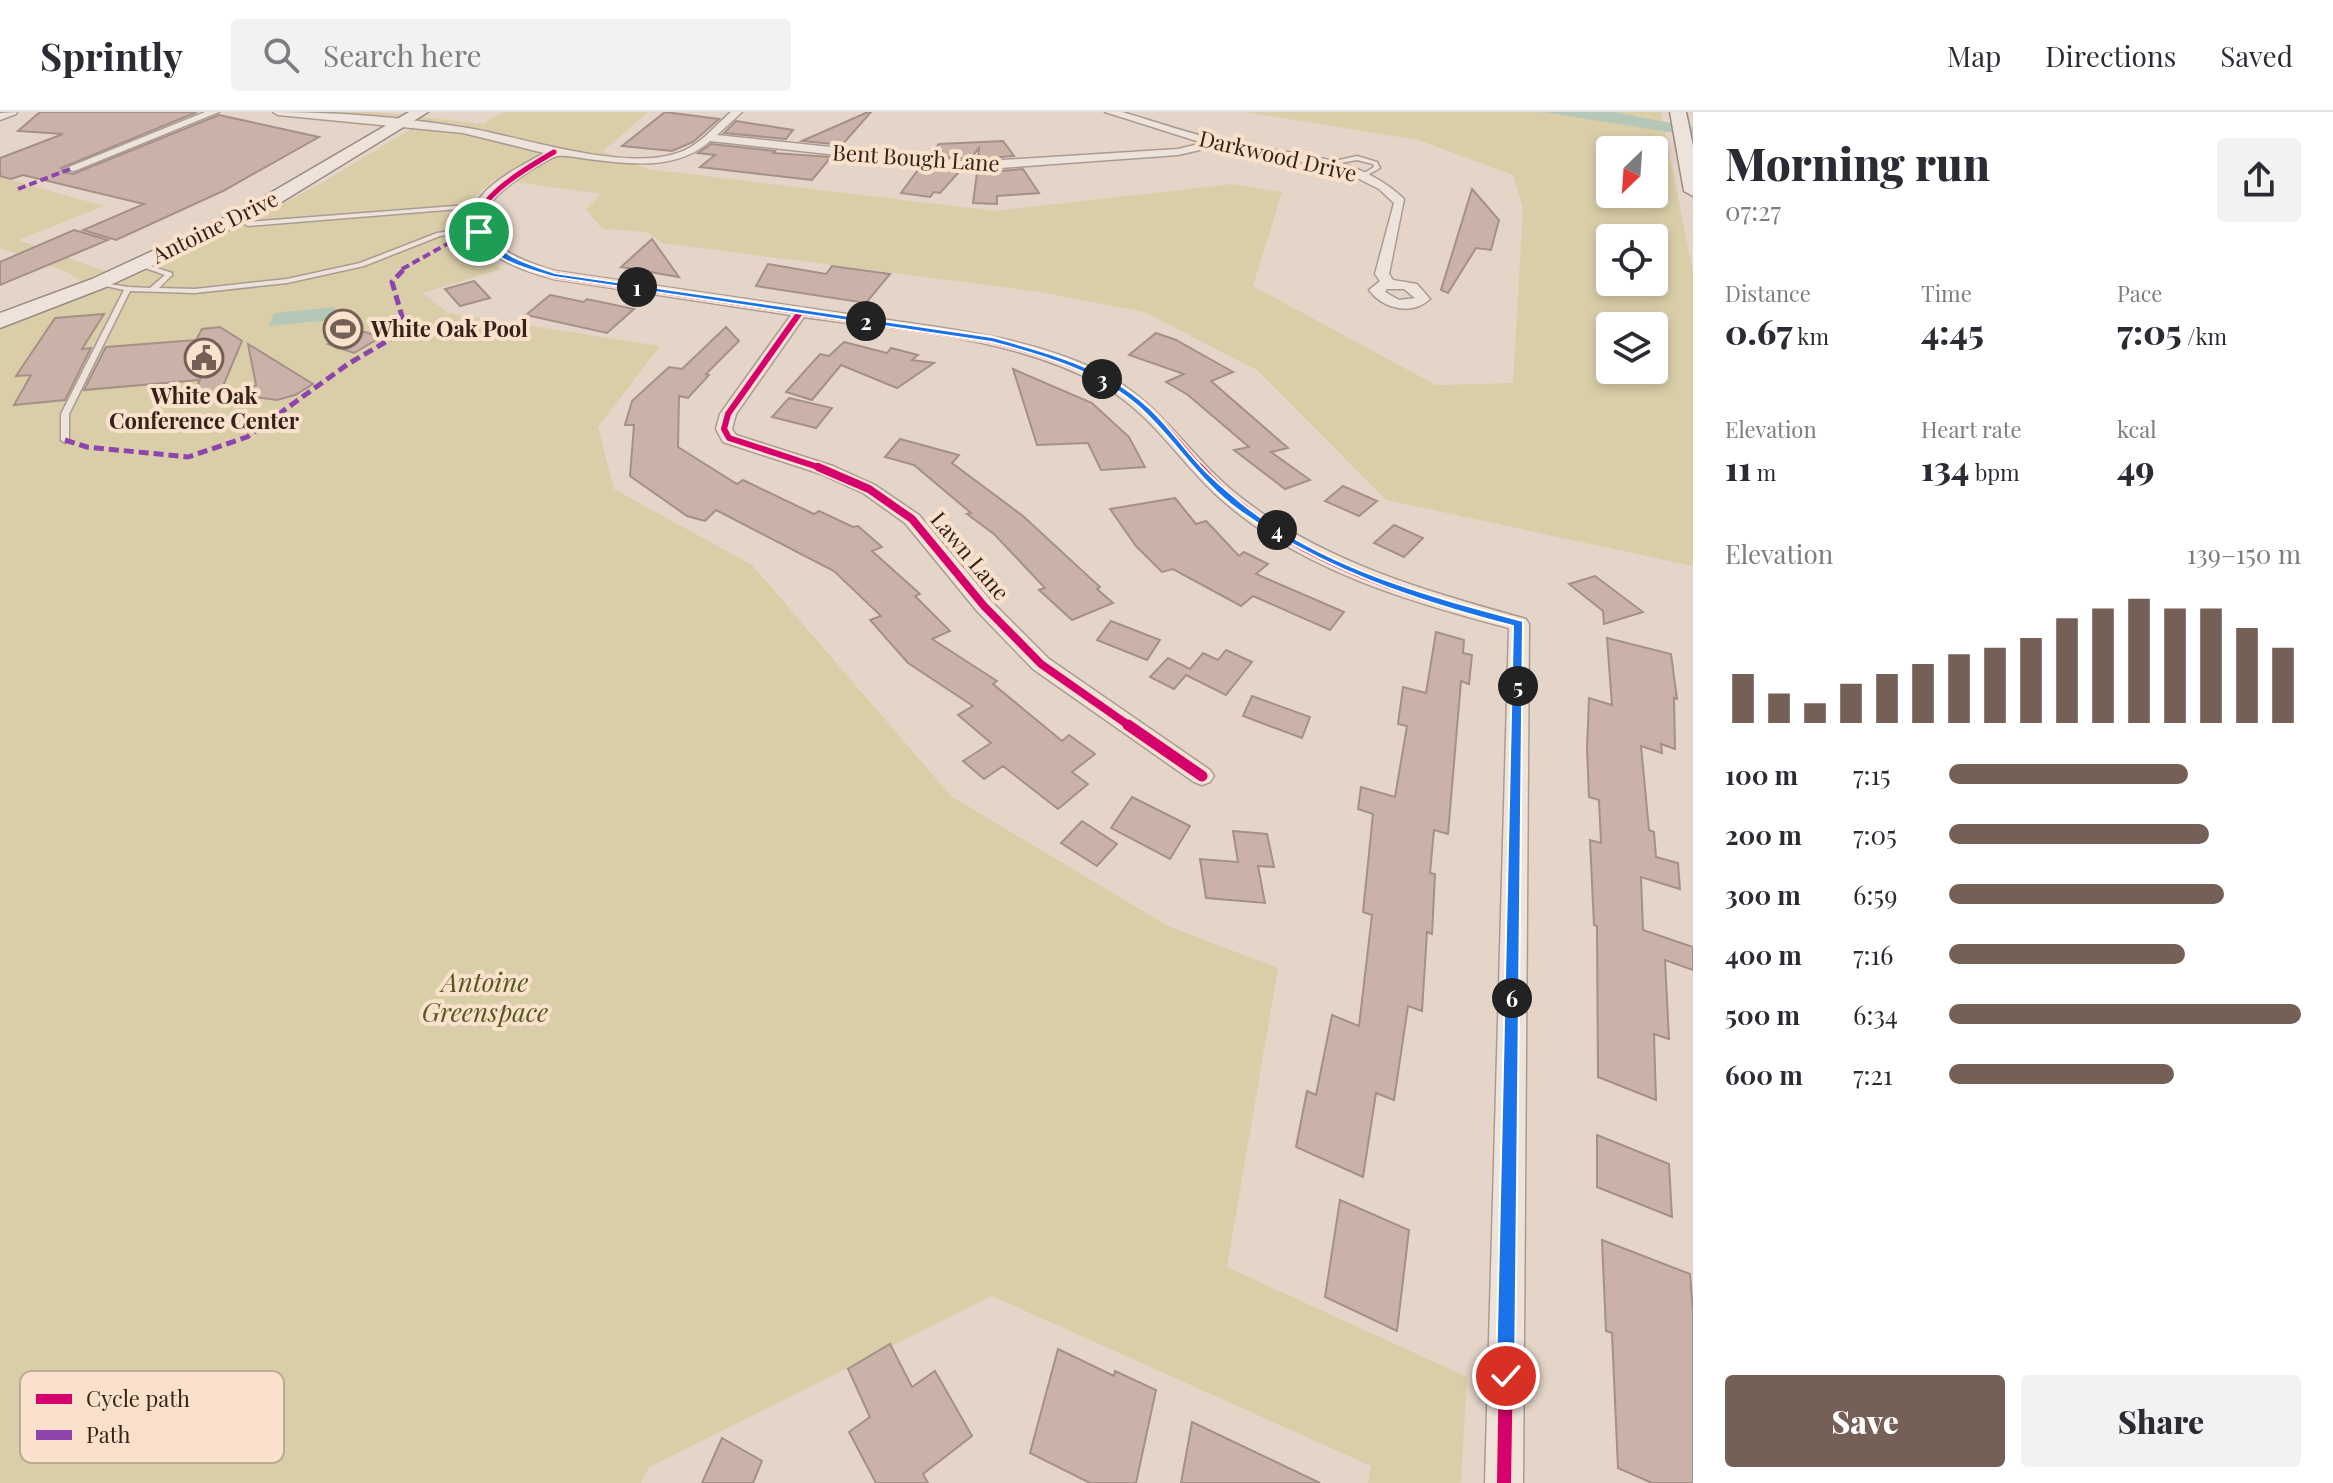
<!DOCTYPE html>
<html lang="en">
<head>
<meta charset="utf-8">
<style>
	body { margin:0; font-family:"Playfair Display",serif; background:#f2f2f3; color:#2b2b33; height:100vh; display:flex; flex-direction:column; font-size:30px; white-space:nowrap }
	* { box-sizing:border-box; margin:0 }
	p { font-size:26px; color:#7c7c81 }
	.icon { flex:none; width:44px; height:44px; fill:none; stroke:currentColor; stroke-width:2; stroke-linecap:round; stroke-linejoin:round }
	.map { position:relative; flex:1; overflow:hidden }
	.panel { display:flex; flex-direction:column; background:#fff; width:640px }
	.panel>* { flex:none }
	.needle { width:52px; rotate:205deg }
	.fabs { position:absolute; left:1596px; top:24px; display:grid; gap:16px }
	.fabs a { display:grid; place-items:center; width:72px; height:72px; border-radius:8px; background:#fff; box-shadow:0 4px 12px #0003; font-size:40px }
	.pin { position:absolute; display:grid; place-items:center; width:68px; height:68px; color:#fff; margin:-34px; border:4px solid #fff; border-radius:50%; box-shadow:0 2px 8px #0007 }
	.km { position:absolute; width:40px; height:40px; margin:-20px; border-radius:50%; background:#222; color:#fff; font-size:22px; line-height:40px; text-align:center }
	.round { display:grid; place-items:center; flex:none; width:84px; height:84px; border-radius:8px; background:#f2f2f3 }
	.summary { display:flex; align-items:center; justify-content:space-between; height:136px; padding:0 32px }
	h1 { font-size:44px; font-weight:800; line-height:60px }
	.stats { display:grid; grid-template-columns:repeat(3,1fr); gap:12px; height:136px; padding:8px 32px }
	.stats div { display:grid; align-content:center }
	.stats b { font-size:34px; font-weight:800 }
	.stats small { font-size:22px; font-weight:400 }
	.stats p { font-size:22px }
	.chart { height:224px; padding:16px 32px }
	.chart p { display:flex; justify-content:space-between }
	.chart svg { width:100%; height:144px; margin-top:8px; stroke:#756057; stroke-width:6 }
	.action { display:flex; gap:16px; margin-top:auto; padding:16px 32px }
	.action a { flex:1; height:92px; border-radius:8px; background:#756057; color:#fff; font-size:32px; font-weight:800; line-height:92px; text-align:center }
	.action a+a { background:#f2f2f3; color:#2b2b33 }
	ul { padding:0 32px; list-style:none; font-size:26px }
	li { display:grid; grid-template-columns:128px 96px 1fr; align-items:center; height:60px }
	li i { height:20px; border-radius:10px; background:#756057 }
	header { display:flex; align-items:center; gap:48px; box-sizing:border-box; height:112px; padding:0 40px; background:#fff; border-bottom:2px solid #e1e1e2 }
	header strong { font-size:38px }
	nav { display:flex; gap:44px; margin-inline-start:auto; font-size:28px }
	.search { width:560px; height:72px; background:#f2f2f3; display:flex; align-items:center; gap:20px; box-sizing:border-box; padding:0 28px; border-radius:8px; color:#7c7c81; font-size:30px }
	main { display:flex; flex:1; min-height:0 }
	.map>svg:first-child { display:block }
</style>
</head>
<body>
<header>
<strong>Sprintly</strong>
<div class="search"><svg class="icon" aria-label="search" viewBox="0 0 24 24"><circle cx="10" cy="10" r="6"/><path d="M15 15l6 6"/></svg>Search here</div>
<nav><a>Map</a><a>Directions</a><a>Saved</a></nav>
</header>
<main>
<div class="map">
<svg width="1693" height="1371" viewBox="0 0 1693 1371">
	<rect width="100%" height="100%" fill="#e5d5c9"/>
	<path fill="#dacea9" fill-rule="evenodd" d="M318,0h58l108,12 18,-12h146l-45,39 44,18 348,42 237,-27 50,8 -29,94 183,99 77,-2 10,-174 -10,-34 -95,-35 -173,-28h416l32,159v295l-307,-66 -129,-130 -113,-58 -110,-21 -372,-48 -15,-11 -45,-3 -16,-20 15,-15 -106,-15c-23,19 -31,27 -34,58l40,32 -78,24 25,20 212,33 -62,81 16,62 138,76 199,231 217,130 110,42 -51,299 240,110 -6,106h-93l3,-17 -379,-170 -343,171 -8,16h-641v-1153l93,-39 -26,-19 -67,-24v-71l104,29 -85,34 105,38 102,-45 94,-49 102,-62zM1610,38h44v44h-44zM1610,126h44v44h-44zM1610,214h44v44h-44z"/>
	<g fill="#b5c8b8">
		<polygon points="1543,0 1612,0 1693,15 1693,24"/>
		<polygon points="335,195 331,208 269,214 274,201"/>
	</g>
	<g fill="#cab2a9" stroke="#a59088" stroke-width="2">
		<polygon points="40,0 197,0 61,56 63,60 73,62 219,3 319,25 223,79 116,128 83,118 144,92 23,63 11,67 0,64 0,46 63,22 18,19"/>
		<polygon points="665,0 719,7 693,30 672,39 622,34"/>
		<polygon points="868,0 871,0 842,33 802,29"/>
		<polygon points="736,9 793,18 786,27 724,21"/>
		<polygon points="1003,29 1014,44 978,47 979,36 970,47 930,43 939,32"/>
		<polygon points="711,32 775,39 773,41 831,45 812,68 700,55 715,43 698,41"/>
		<polygon points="920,55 959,60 940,81 934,80 930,85 901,81"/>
		<polygon points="1023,57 1039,81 997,84 997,92 973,91 977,61"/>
		<polygon points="1472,77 1499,108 1491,138 1476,136 1448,181 1441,178"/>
		<polygon points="74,118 108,128 0,173 0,150"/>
		<polygon points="652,127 679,165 621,155"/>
		<polygon points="768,152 826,162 832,154 890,162 866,191 756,174"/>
		<polygon points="474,169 490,186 460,194 445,177"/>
		<polygon points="550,183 584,190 587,187 634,197 607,221 526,203"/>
		<polygon points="104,202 82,237 91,236 65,288 14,293 31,263 16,264 55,206"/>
		<polygon points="220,215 242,229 218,286 191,288 200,268 84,278 106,235 196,228 202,217"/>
		<polygon points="726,215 739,229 706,262 709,263 688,286 679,284 678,335 737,372 743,368 814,402 819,399 853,415 858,414 882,435 872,439 920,482 915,484 950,519 932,527 997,569 993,572 1062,629 1069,623 1095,642 1072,660 1088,672 1058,697 1003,654 984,667 963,649 991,631 958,603 973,594 908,551 870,508 881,504 834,459 716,398 705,409 687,404 630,364 634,313 625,313 632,289 669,255 682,257"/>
		<polygon points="355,217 381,225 354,241 328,232"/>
		<polygon points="1156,221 1176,228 1233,260 1211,269 1288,336 1271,340 1310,368 1285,377 1234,338 1249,335 1188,283 1166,270 1184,262 1129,243"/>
		<polygon points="844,230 887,241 891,236 918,243 912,248 934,251 897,276 841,253 812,288 786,280 820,242 829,244"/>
		<polygon points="248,232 313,272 295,283 277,288 239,283 256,273"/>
		<polygon points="1013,257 1092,291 1129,325 1145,355 1101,358 1088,331 1037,333"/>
		<polygon points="789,286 832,296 816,316 772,305"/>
		<polygon points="900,327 959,343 952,351 1023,404 1100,475 1097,477 1113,491 1072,508 1039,478 1045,476 994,422 967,402 971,401 914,353 885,345"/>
		<polygon points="1343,374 1377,389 1359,404 1325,389"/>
		<polygon points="1175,386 1196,412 1206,409 1239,444 1244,440 1268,452 1256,462 1344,500 1330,518 1253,484 1241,494 1173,457 1162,460 1136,434 1110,397"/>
		<polygon points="1394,413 1423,426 1404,445 1374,431"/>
		<polygon points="1595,464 1643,500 1604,512 1603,499 1569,472"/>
		<polygon points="1111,509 1160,528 1147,548 1097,528"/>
		<polygon points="1436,520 1464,528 1463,541 1472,543 1469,572 1461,569 1448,722 1434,718 1430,761 1435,762 1432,822 1427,820 1422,899 1408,894 1394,988 1376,981 1363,1065 1296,1035 1307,979 1316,983 1332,903 1359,914 1372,803 1363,800 1373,702 1358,697 1361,675 1395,685 1407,614 1398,612 1403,575 1426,581"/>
		<polygon points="1607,526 1671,542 1677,587 1674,586 1675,637 1661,632 1662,641 1641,634 1649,718 1654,720 1656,745 1678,751 1680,777 1641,765 1643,818 1693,835 1693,858 1665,848 1669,927 1654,922 1656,988 1598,965 1597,814 1594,813 1590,728 1601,731 1599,688 1589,685 1587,637 1589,586 1612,593"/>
		<polygon points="1226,538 1252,550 1226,583 1186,563 1174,577 1150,565 1168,546 1190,557 1203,541 1218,548"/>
		<polygon points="1252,584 1310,605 1302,626 1243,604"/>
		<polygon points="1132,685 1190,714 1170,747 1111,716"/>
		<polygon points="1082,709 1117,732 1097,754 1061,731"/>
		<polygon points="1233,719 1267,722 1274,755 1258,754 1265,791 1206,786 1200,747 1238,750"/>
		<polygon points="1597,1023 1669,1052 1672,1105 1597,1075"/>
		<polygon points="1340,1088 1409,1118 1397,1219 1325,1185"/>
		<polygon points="1602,1128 1690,1162 1693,1200 1693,1371 1652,1371 1618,1356 1612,1221 1606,1219"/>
		<polygon points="890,1232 912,1275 935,1259 972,1324 923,1362 928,1371 876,1371 849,1320 870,1305 848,1257"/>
		<polygon points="1058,1237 1114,1264 1115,1259 1156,1278 1136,1371 1090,1371 1030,1341"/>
		<polygon points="1192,1310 1320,1371 1181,1371"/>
		<polygon points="722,1326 762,1349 753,1371 702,1371"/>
	</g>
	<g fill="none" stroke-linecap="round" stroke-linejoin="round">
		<defs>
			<g id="lane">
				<polygon points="1357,44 1377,50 1380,56 1364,65 1361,63 1374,55 1373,52 1357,48 1329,53 1326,51"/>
				<polygon points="481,92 484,94 483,95 248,114 245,112 248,110"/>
				<polygon points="479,115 481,116 481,118 440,124 364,154 287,171 195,181 130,179 69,302 69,328 65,331 61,328 61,302 124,178 97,172 97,170 128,175 150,176 165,163 137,153 137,151 139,150 172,161 172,163 159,176 195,177 287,167 360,151 437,121"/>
			</g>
			<g id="street">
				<polygon points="17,0 16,2 0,8 0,1"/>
				<polygon points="205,0 219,0 74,59 64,57"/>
				<path d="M273,0c62,0 127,5 188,15 58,8 174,51 228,21 15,-8 29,-25 42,-36h11l-25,23 255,27 206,-13 25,-6 -98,-31h17c35,10 70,23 106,30 63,14 127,10 176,57l-15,75 4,6 24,4 13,15c-18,17 -47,10 -61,-9l11,-9 -5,-7 19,-71 -15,-14 -40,-20 -122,-23 -39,9 -206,15 -262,-29c-33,30 -81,23 -122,18 -9,-1 -21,-4 -30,-3 -7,1 -15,7 -22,11 -23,14 -76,47 -41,76 17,14 39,22 60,28 102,15 204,30 305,45 80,12 162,19 235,53 65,30 91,85 144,127 83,66 187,95 287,123l3,5 -6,859h-38l24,-855c-99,-26 -208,-58 -287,-128 -43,-38 -71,-89 -123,-116 -89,-48 -196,-53 -295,-67l-68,97 -4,15 4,6 97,31 42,19 44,30 72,86 58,58 161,111 4,6 -4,6 -8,3 -8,-3 -161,-113 -56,-58 -72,-88 -42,-30 -42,-19 -98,-32 -7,-13 4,-15 71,-99 -237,-36c-24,-6 -90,-27 -83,-62 6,-31 49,-50 73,-64l-81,-20 -185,-18zM1387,177h17l11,9 -16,2 -14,-8z"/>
			</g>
			<g id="secondary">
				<polygon points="409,0 428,0 257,105 106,175 0,216 0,201 92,167 243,97"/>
				<polygon points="1670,0 1686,0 1693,34 1693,84 1684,79"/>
			</g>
		</defs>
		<use href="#lane" stroke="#aa9b92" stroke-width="3"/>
		<use href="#street" stroke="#aa9b92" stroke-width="3"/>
		<use href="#secondary" stroke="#998a83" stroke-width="3"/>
		<use href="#lane" fill="#ede3db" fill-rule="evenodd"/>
		<use href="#street" fill="#ede3db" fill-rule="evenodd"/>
		<use href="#secondary" fill="#ede3db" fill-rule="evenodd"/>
		<g stroke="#8e44ad" stroke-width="4" stroke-dasharray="8 4" stroke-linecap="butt">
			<polyline points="18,77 70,57"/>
			<polyline points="402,157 449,131"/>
		</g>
		<polyline stroke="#8e44ad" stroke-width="5" stroke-dasharray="10 5" stroke-linecap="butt" points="65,328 87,335 188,345 247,325 348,252 406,218 392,170 406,155"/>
		<defs>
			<path id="cycleway-far4" d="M534,157c-107,-38 -40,-82 20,-117"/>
			<g id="cycleway-far3">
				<path d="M529,155l25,8 438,65c52,14 106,29 149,64 23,19 41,43 60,65"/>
				<polyline points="801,199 728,302 724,317 729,326 824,357"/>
			</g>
			<g id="cycleway-far2">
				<polyline points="818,355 869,377 912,407 984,494 1041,552 1131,615"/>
				<path d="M1199,355c80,90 207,127 320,157l-2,103"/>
			</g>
			<g id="cycleway-far1">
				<polyline points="1128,613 1202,664"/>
				<polyline points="1511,946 1517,613"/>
			</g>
			<polyline id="cycleway" points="1504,1371 1511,944"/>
		</defs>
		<use href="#cycleway-far4" stroke="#f9e1cc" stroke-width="8"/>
		<use href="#cycleway-far3" stroke="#f9e1cc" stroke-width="9"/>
		<use href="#cycleway-far2" stroke="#f9e1cc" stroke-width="12"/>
		<use href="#cycleway-far1" stroke="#f9e1cc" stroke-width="16"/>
		<use href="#cycleway" stroke="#f9e1cc" stroke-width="19"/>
		<use href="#cycleway-far4" stroke="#d6006c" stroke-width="5"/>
		<use href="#cycleway-far3" stroke="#d6006c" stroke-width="6"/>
		<use href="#cycleway-far2" stroke="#d6006c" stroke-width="8"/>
		<use href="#cycleway-far1" stroke="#d6006c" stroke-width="11"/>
		<use href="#cycleway" stroke="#d6006c" stroke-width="14"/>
	</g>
	<path fill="#1a73e8" stroke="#fff" stroke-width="2" d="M477,118h5c19,26 43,33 73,43l437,64c52,14 113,30 154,68 20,17 35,40 53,59 13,15 30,28 45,41 81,63 181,90 279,116l-8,755 -3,6 -6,3 -7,-3 -3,-6 17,-750c-97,-25 -189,-56 -272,-114 -41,-29 -65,-71 -101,-104 -40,-36 -98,-53 -149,-66l-437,-65c-28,-8 -67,-17 -77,-47z"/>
	<defs>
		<symbol id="stadium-ring" viewBox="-11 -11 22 22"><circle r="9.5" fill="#f9e1cc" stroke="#756057" stroke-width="1.5"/><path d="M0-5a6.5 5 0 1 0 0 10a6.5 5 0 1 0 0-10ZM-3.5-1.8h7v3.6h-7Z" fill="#756057"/></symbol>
		<symbol id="civic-ring" viewBox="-11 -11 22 22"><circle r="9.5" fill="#f9e1cc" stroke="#756057" stroke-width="1.5"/><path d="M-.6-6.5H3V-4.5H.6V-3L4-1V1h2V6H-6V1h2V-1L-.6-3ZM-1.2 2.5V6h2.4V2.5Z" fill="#756057"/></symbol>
	</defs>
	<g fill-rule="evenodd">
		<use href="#stadium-ring" x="321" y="195" width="44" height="44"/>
		<use href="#civic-ring" x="182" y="224" width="44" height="44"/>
	</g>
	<g text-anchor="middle" stroke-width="8" stroke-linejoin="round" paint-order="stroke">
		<g font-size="22" fill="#39211a" stroke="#f9e1cc">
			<text transform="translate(1278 44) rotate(13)" y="8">Darkwood Drive</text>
			<text transform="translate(916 46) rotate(4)" y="8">Bent Bough Lane</text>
			<text transform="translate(215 115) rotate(-26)" y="8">Antoine Drive</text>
			<text transform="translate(970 444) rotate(50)" y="8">Lawn Lane</text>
		</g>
		<g font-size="22" font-weight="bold" fill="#39211a" stroke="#f9e1cc" text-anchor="start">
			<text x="371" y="225">White Oak Pool</text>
			<text x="204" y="292" text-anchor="middle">White Oak<tspan x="204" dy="25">Conference Center</tspan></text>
		</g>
		<g font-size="26" font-style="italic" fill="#57571e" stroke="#f9e1cc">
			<text x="485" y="880">Antoine<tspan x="485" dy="30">Greenspace</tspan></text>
		</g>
	</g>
	<rect x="20" y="1259" width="264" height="92" rx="12" fill="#f9e1cc" stroke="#bfa797" stroke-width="2"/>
	<rect x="36" y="1282" width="36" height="10" fill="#d6006c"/>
	<rect x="36" y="1318" width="36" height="10" fill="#8e44ad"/>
	<g font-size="22" fill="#39211a">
		<text x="86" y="1295">Cycle path</text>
		<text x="86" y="1331">Path</text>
	</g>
</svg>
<div class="fabs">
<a><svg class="needle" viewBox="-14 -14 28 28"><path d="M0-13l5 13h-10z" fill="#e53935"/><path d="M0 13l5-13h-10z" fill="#7c7c81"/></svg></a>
<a><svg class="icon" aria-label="locate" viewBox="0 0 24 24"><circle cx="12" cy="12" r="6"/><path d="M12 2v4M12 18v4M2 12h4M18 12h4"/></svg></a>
<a><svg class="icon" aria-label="layers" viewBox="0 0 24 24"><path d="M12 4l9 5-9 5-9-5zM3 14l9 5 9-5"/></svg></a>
</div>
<div class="pin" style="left:479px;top:120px;background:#1e9e55"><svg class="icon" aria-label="arrive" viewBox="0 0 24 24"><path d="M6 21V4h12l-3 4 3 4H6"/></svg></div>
<div class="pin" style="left:1506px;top:1264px;background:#d93025"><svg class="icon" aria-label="check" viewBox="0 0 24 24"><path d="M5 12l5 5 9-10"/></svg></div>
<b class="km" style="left:637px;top:175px">1</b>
<b class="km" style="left:866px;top:209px">2</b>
<b class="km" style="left:1102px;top:267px">3</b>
<b class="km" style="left:1277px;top:418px">4</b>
<b class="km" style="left:1518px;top:574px">5</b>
<b class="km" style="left:1512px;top:886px">6</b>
</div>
<section class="panel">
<div class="summary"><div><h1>Morning run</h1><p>07:27</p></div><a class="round"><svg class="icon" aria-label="share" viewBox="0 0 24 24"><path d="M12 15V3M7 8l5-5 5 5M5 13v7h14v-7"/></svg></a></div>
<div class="stats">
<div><p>Distance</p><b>0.67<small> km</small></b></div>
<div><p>Time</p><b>4:45</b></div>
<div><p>Pace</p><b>7:05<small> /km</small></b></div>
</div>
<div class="stats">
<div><p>Elevation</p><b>11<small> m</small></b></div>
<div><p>Heart rate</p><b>134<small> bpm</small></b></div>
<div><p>kcal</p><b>49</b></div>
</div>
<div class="chart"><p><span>Elevation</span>139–150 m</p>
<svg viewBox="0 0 160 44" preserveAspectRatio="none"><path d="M5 44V29M15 44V35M25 44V38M35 44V32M45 44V29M55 44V26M65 44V23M75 44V21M85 44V18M95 44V12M105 44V9M115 44V6M125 44V9M135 44V9M145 44V15M155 44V21"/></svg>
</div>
<ul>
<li><b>100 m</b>7:15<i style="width:68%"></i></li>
<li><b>200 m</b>7:05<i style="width:74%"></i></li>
<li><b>300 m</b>6:59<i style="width:78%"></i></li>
<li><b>400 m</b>7:16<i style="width:67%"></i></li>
<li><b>500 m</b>6:34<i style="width:100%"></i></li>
<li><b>600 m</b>7:21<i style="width:64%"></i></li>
</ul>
<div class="action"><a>Save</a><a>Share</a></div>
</section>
</main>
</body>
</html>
